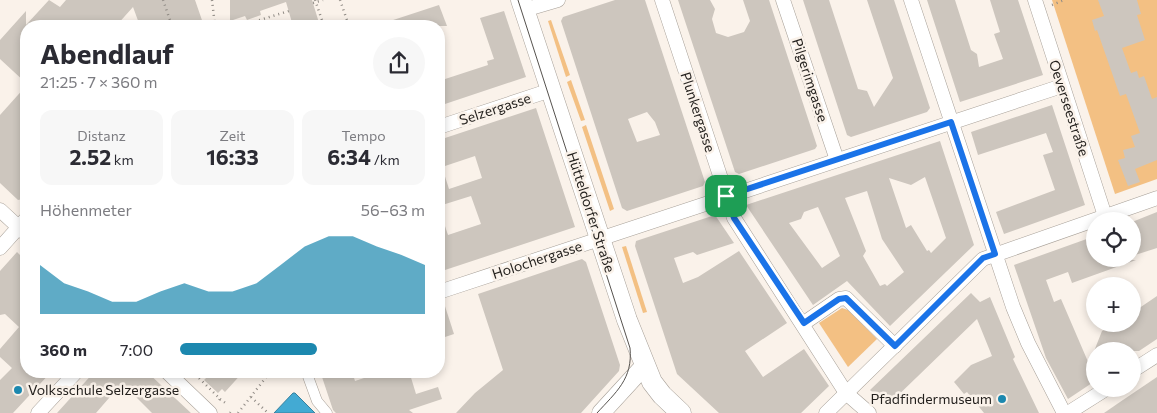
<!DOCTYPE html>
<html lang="de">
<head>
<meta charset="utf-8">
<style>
	body { margin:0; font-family:Commissioner,sans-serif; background:#f7f7f7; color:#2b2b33; height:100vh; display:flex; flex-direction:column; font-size:19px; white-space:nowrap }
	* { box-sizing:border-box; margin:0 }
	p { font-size:16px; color:#7c7c81 }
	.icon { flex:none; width:28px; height:28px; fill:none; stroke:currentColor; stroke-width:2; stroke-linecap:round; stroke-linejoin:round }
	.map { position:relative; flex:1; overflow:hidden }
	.panel { position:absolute; left:20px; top:20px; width:425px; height:358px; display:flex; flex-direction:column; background:#fff; border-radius:20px; box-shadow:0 2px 8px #0003 }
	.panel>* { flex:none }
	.controls { position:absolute; left:1086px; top:212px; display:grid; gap:10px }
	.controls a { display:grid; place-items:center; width:55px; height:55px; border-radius:50%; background:#fff; box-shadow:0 2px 8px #0003; font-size:25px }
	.pin { position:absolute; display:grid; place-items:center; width:42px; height:42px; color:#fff; margin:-21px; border-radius:10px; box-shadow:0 2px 8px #0006 }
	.round { display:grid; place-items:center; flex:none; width:52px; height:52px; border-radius:26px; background:#f7f7f7 }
	.overview { display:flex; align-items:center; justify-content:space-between; height:85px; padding:0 20px }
	h1 { font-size:28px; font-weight:700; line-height:38px }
	.stats { display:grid; grid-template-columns:repeat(3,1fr); gap:8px; height:85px; padding:5px 20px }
	.stats div { display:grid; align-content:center; border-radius:12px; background:#f7f7f7; text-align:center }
	.stats b { font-size:21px; font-weight:700 }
	.stats small { font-size:14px; font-weight:400 }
	.stats p { font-size:14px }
	.chart { height:140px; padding:10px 20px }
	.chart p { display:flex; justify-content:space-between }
	.chart svg { width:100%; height:90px; margin-top:5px; fill:#1c88af; opacity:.7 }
	ul { padding:0 20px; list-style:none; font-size:16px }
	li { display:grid; grid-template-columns:80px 60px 1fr; align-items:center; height:38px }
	li i { height:12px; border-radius:6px; background:#1c88af }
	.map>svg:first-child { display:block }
</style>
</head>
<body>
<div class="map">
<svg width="1157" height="413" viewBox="0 0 1157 413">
	<rect width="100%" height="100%" fill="#faf2ea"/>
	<g fill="#f3c083">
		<polygon points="1052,0 1157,0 1157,179 1115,194"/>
		<polygon points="551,20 570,75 566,77 548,21"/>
		<polygon points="571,80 585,120 581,121 567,82"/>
		<polygon points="586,125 614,209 610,211 582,127"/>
		<polygon points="626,246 647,312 643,313 622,247"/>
		<polygon points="842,308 848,310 877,339 848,367 819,323"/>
	</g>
	<polygon fill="#43aad3" stroke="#39809c" points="293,393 295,393 315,413 274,413"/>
	<g fill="#cdc6be" fill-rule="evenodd">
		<polygon points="49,0 60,7 66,0 195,0 204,26 140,26 133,7 116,26 26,26 26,83 0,59 0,40 26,11 26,25"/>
		<polygon points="230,0 312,0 320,26 293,26 286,2 260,11 261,15 247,20 245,16 230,21"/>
		<path d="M615,0h30l60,182 -2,4 -76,25 -5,-3 -61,-187 2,-4zM647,112l8,10 5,13 -23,7 -9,-23z"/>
		<polygon points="678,0 710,0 715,9 712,19 716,33 728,37 744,32 750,21 743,0 769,0 817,146 815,149 739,174 735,172"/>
		<polygon points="803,0 829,0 858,89 867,91 874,107 893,78 867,0 894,0 930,108 927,112 851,137 847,135"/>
		<polygon points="927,0 955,0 971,50 977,54 979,67 1003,59 994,34 1000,32 990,0 1018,0 1043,75 960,102"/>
		<polygon points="1098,0 1137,0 1141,14 1137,15 1145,40 1122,48 1131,73 1137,71 1139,78 1144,76 1152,99 1157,97 1157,160 1135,169 1140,182 1128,186 1118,160 1125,158 1123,150 1135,147 1131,136 1140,133 1126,94 1120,96 1097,30 1095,31 1092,20 1104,16"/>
		<polygon points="439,5 447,26 381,26 381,24"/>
		<polygon points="504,11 526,77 439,106 439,81 488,65 487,61 494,59 480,18"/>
		<polygon points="26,86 26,196 23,199 18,200 0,183 0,115"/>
		<polygon points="1052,105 1085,205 1004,234 996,212 1055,190 1043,155 1053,152 1046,133 978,155 971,132"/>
		<path d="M536,108l39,119 -136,45v-57l2,-1 7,21 33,-11 -10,-28 -32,10v-66zM475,156l7,22 -33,11 -7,-22z"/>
		<path d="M940,141l34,104 -84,81 -43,-45 -34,24 -67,-100zM925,177l21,61 -15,15 -2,-3 -2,1 -16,-26 -5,3 -17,-50 22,7zM867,191l15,48 22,33 -17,14 -2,-2 -5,2 -17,-30 3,-5 -21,-53zM818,207l22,49 -18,12 -33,-45 12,-4 3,-7z"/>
		<polygon points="1157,212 1157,248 1132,256 1132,222"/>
		<polygon points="715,215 734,243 697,255 693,252 674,258 683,283 698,277 739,251 787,323 745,351 763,377 804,349 829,386 801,413 719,413 677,374 635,246 636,241"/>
		<polygon points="1095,236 1095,259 1136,260 1072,283 1068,272 1046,280 1054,302 1061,299 1089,364 1102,331 1113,324 1132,324 1132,313 1157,296 1157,339 1139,351 1095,351 1095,381 1068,399 1046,358 1014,265"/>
		<polygon points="17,252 26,261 26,371 52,371 13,413 0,413 0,380 12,368 0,357 0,349 19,327 5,314 0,315 0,271"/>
		<polygon points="582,259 586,262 620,365 619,371 581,413 456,413 475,393 503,370 478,294"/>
		<polygon points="971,293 980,302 990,297 1015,357 1013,359 1039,413 984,413 967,392 964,394 954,382 971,365 992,356 977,319 887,406 870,390"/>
		<polygon points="443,300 454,334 439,339 439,301"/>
		<polygon points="95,371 146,371 191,413 152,413 122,383 96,413 57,413"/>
		<polygon points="213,371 244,371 225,392 222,389 218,393 204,380"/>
		<polygon points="320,371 352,371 355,381 385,371 409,371 416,394 438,387 442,399 409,410 413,413 336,413 333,410"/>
		<polygon points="1157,377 1157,413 1104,413 1120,402"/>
	</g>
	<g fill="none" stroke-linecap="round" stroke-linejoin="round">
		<defs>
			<polyline id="pedestrian" points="306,371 317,401 327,413"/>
			<g id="minor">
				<polyline points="662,0 734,218 846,393 869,413"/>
				<polyline points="783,0 837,160"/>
				<polyline points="911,0 1013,307 1028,343 1064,413"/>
				<polyline points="1035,0 1105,216"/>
				<polyline points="524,10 558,0"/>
				<polyline points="439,127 551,90"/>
				<polyline points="0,210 26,234"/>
				<polyline points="0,248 26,219"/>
				<polyline points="439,292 1062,86"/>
				<polyline points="804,323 839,299 846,298 895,346"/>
				<polyline points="166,371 210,413"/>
				<polyline points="1132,371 1157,355"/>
				<polyline points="38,413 77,371"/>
				<polyline points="826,413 983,259 1157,198"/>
				<polyline points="1068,413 1106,389"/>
			</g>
			<polyline id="tertiary" points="601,413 645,365"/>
			<polyline id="secondary" points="521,0 627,320 652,382 662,395 681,413"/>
		</defs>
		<use href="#pedestrian" stroke="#a69f97" stroke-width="11"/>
		<use href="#minor" stroke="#a69f97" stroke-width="15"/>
		<use href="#tertiary" stroke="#a69f97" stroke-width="19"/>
		<use href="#secondary" stroke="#a69f97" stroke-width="21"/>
		<g stroke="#908b85" stroke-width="2.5" stroke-dasharray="1 4" stroke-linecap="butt">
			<polyline points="163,0 172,26"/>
			<polyline points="212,0 215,26"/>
			<polyline points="315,0 324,26"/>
			<polyline points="340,0 349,26"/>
			<polyline points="313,3 323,0"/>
			<polyline points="1052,5 1064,0"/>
			<polyline points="240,26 289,11"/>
			<polyline points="192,371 220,399 218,402"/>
			<polyline points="253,371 257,375"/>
			<polyline points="251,397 268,413"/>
			<polyline points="220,399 227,404"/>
			<polyline points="230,413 232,411"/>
			<polyline points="238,413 271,371"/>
		</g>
		<use href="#pedestrian" stroke="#fff" stroke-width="10"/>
		<use href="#minor" stroke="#fff" stroke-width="14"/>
		<use href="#tertiary" stroke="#fff" stroke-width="18"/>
		<use href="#secondary" stroke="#fff" stroke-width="20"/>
		<path stroke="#56524e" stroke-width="1" d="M518,0l112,348c3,31 -14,44 -33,65"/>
	</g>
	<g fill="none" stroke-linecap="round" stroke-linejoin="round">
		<defs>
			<polygon id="route" points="951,122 995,254 983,258 895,346 846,298 839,299 804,323 734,218 726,196"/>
		</defs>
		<use href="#route" stroke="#fff" stroke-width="10"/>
		<use href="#route" stroke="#1a73e8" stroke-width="6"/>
	</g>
	<g fill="#1c88af" stroke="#faf2ea" stroke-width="2">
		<circle cx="18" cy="390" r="5"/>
		<circle cx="1002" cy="399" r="5"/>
	</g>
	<g text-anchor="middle" stroke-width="5" stroke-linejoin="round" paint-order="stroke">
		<g font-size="14" fill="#221f1c" stroke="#faf2ea">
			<text transform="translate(810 80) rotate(72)" y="5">Pilgerimgasse</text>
			<text transform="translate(1069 108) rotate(72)" y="5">Oeverseestraße</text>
			<text transform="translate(495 109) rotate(-18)" y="5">Selzergasse</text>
			<text transform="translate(698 112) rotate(72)" y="5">Plunkergasse</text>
			<text transform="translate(591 212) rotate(72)" y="5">Hütteldorfer Straße</text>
			<text transform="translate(537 260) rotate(-18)" y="5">Holochergasse</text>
		</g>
		<g font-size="14" fill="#221f1c" stroke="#faf2ea" text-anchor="start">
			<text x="28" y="395">Volksschule Selzergasse</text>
			<text x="992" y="404" text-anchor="end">Pfadfindermuseum</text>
		</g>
	</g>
</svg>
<div class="controls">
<a><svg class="icon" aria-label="locate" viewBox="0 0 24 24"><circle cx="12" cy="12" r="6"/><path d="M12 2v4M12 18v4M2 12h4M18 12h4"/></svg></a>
<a>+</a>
<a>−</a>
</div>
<div class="pin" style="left:726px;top:196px;background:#1e9e55"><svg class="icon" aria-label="arrive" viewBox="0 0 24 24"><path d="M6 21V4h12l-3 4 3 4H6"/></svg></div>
<section class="panel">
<div class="overview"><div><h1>Abendlauf</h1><p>21:25 · 7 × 360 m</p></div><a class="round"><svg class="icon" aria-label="share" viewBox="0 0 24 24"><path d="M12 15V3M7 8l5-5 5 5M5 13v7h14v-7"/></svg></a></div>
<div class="stats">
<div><p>Distanz</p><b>2.52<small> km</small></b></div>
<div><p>Zeit</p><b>16:33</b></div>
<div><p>Tempo</p><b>6:34<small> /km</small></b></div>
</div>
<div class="chart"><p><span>Höhenmeter</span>56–63 m</p>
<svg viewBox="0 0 160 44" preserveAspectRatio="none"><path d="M0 44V20L10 29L20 33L30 38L40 38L50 33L60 29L70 33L80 33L90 29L100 20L110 11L120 6L130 6L140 11L150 15L160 20V44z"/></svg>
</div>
<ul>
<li><b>360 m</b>7:00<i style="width:56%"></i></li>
</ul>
</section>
</div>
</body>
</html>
